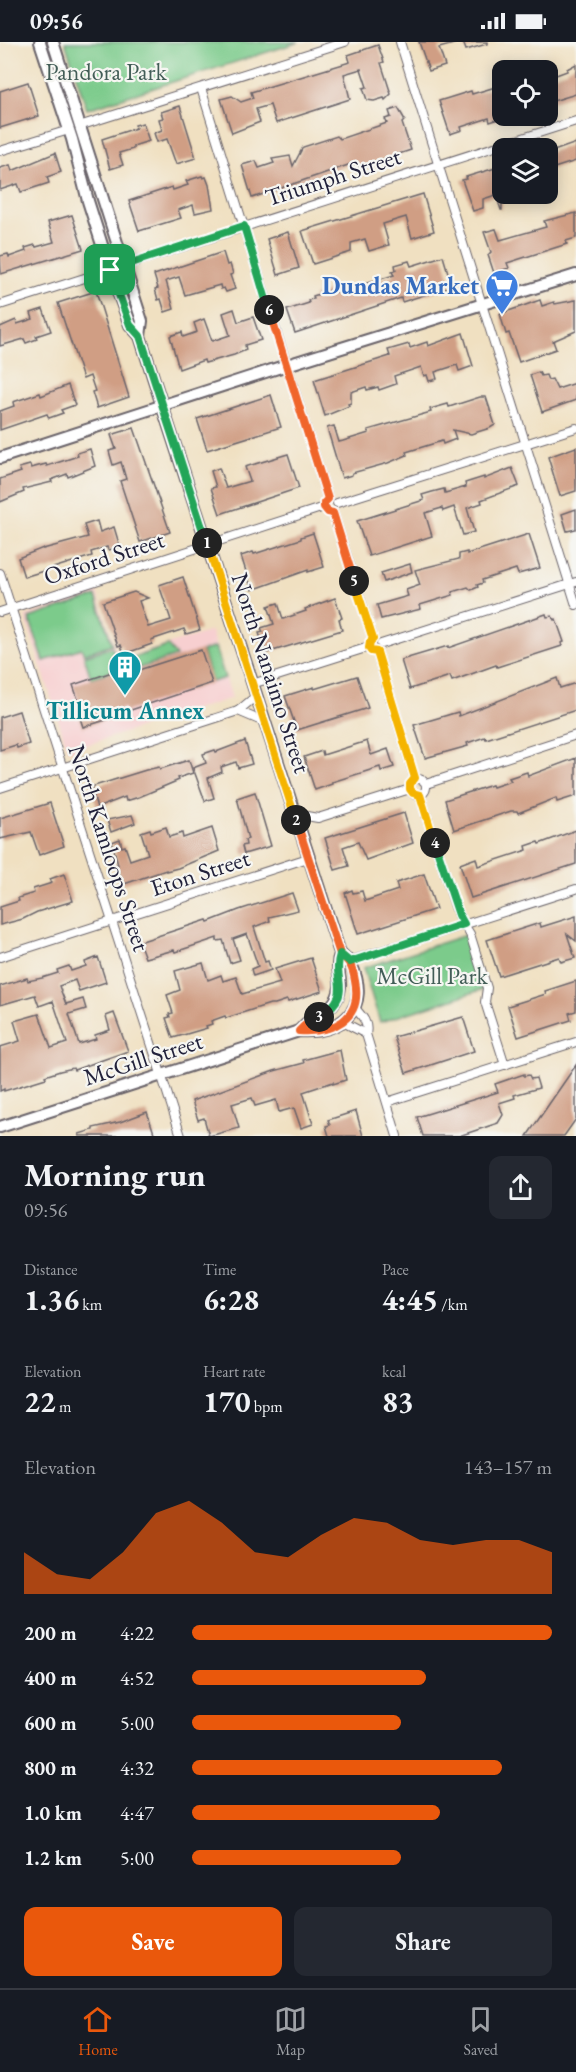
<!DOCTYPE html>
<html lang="en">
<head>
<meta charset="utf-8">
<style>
	body { margin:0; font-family:"EB Garamond",serif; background:#242831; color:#f1f3f6; height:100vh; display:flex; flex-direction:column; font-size:22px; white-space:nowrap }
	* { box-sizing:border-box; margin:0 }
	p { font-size:20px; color:#9ea1a6 }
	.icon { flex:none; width:33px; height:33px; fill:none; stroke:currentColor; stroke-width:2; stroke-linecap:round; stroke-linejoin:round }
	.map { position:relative; height:1094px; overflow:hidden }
	.sheet { display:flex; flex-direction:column; background:#171b24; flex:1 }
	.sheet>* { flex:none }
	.controls { position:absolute; left:492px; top:18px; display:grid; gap:12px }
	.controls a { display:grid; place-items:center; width:66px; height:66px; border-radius:12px; background:#171b24; box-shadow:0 3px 15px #0003; font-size:30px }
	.pin { position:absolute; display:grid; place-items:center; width:51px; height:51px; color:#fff; margin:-26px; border-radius:12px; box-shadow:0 3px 9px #0006 }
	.km { position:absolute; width:30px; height:30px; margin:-15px; border-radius:50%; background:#222; color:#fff; font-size:16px; line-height:30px; text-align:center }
	.round { display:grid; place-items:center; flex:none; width:63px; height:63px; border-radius:12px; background:#242831 }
	.headline { display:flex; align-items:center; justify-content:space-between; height:102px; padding:0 24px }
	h1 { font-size:33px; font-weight:700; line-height:45px }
	.figures { display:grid; grid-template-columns:repeat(3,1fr); gap:9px; height:102px; padding:6px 24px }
	.figures div { display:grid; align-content:center }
	.figures b { font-size:30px; font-weight:700 }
	.figures small { font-size:16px; font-weight:400 }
	.figures p { font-size:16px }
	.chart { height:168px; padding:12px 24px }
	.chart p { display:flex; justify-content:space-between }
	.chart svg { width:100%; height:108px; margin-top:6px; fill:#ea580c; opacity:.7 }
	.action { display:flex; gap:12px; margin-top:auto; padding:12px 24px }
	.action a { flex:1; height:69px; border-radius:12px; background:#ea580c; color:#fff; font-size:24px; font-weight:700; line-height:69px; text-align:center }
	.action a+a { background:#242831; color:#f1f3f6 }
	ul { padding:0 24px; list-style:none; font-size:20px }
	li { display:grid; grid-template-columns:96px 72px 1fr; align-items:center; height:45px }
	li i { height:15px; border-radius:8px; background:#ea580c }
	.status { display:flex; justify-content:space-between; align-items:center; height:42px; padding:0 30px; background:#171b24; direction:ltr }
	.status svg { height:16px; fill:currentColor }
	.dock { display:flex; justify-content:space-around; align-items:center; height:84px; border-top:2px solid #363941; background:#171b24; font-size:16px; color:#9ea1a6 }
	.dock a { display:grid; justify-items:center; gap:3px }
	.dock .selected { color:#ea580c }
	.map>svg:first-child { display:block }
</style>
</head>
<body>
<div class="status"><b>09:56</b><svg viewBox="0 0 49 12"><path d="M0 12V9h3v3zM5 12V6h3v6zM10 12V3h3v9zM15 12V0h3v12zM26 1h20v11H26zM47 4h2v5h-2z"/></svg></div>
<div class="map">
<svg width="576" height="1094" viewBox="0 0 576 1094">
	<rect width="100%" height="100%" fill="#f6f6f2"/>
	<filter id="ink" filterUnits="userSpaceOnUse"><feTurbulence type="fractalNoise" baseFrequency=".0167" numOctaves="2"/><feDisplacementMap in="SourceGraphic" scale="12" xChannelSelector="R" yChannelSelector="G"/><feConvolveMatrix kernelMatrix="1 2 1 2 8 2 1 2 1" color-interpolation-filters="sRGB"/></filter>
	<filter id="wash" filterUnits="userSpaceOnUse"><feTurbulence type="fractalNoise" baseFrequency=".008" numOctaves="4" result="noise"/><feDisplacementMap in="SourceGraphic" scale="24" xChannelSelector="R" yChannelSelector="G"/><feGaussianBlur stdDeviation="1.35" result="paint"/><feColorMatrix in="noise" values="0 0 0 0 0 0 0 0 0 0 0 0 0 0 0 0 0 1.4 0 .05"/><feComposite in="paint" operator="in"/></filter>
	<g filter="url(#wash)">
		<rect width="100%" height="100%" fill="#f0e0c1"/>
		<polygon fill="#f7cfd0" points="97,550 119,618 211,589 232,656 68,709 25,574"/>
		<g fill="#7ccb8b" stroke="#4f7663" stroke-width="1.5">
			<polygon points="65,0 299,0 87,67"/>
			<polygon points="96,554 112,602 84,612 81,606 44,619 29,576"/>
			<polygon points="168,604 176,614 124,631 122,625 91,636 84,614 112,605 117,621"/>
			<polygon points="215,605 225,636 212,640 202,609"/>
			<polygon points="466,893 484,947 380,980 363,926"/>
		</g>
		<g id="blocks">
			<g fill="#d09e84">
				<polygon points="419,0 454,0 454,2 439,6 445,24 429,29"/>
				<polygon points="463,0 487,0 487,2 466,8"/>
				<polygon points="378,3 384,20 381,21 391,52 385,58 384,56 374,59 367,58 363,46 367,45 361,27 344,32 350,57 276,81 270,63 256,67 260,80 232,91 221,57 232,54 241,60 253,56 251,50 350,20 348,13"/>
				<polygon points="576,22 576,52 553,59 548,43 548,36 567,29 567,27"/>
				<polygon points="28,40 39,74 0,86 0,49"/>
				<polygon points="502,43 502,76 490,80 489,76 461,85 462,88 450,92 439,59 471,49 472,52"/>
				<polygon points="180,64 196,116 176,122 167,97 157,100 154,91 162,88 159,77 163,76 161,70"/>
				<polygon points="398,66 405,78 402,81 411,108 359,125 357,120 252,156 242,123 256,119 259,126 274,121 272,117 290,114 293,124 303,105 337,94 340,97 387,81 385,77 391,75 389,69"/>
				<polygon points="143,81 149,99 133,104 133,107 119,111 123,123 110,127 102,97 136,86 135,83"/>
				<polygon points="576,101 576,119 548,128 548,111"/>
				<polygon points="55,111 61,130 47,135 49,141 21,150 18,142 0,148 0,126 10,123 12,129"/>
				<polygon points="502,124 502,168 501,168 496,153 483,157 483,166 473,169 462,138 467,137 466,135"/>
				<polygon points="202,134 203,136 206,135 209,143 213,167 195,171 193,163 178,168 181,176 139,189 129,159 172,145 173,148 188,143 186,139"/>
				<polygon points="423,152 434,189 412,196 406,175 383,182 389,203 369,209 365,197 351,201 351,210 313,222 302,189"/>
				<polygon points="576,171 576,196 566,199 567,202 507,221 509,226 494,231 488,213 491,210 484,190 496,187 500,198 546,185 544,179"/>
				<polygon points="72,173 83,207 1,232 0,214 8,212 9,215 26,209 25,206 35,203 36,205 54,200 48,180"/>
				<polygon points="288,190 299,226 278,233 267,197"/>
				<polygon points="223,210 227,223 230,222 233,232 230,233 235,247 226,250 224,246 221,247 220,243 185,253 179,235 166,239 174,267 165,270 161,257 158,258 155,247 158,246 154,233"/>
				<polygon points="443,214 452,244 402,260 401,256 295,291 287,268 309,261 308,258 314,257 313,254 335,247 336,250 341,249 394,233 392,230 396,228 395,223 409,219 411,224"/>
				<polygon points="96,249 129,355 97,366 92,350 95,349 90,334 83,337 58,261"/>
				<polygon points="540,258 542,264 554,260 555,262 576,258 576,289 553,299 556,307 519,320 509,291 506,292 500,272"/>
				<polygon points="43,267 51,289 36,294 37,297 26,301 24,297 0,304 0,285 16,278 17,282 33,277 31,271"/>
				<polygon points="234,267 238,280 253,275 261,298 245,303 246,308 234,313 205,321 204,318 179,327 170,294 182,290 183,295 197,290 194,281 204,277 212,299 230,293 223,271"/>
				<polygon points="463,291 473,324 459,329 457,323 435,330 437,337 429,339 427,333 424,334 421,325 394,334 396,342 379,348 378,345 367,348 366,345 351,350 351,361 348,362 349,364 325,374 314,338 390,314 388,308 409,302 410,306 427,300 428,304"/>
				<polygon points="539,330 541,334 546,333 548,338 552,337 557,347 576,341 576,358 542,370 530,333"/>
				<polygon points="68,343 75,363 61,368 63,371 49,376 47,372 0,388 0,369 14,364 13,360 40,351 41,354"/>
				<polygon points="271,353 281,385 207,408 197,377"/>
				<polygon points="480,355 486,355 495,383 490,386 471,392 453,388 456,397 443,402 442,399 406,410 407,413 388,421 352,431 352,433 342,436 327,386 334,384 339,400 343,399 369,391 368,388 431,370 430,367 448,362 449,365"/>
				<polygon points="134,386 170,490 140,500 120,439 126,437 121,420 113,423 109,409 116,407 111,393"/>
				<polygon points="576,405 576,449 560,454 548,415"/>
				<polygon points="90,407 95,424 68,435 67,432 51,438 52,440 23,447 24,450 0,460 0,437 21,430 19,426 30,423 31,426 46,422 47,424 78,414 77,411"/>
				<polygon points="288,412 299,446 220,472 211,446 216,445 211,429 219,426 226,446 250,439 245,425"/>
				<polygon points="512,426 519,444 481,458 482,461 467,466 474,490 463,493 454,465 443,469 442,466 425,471 432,494 369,514 357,479 424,458 422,453 432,450 444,447 445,451 466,445 465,441 484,435 484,437"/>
				<polygon points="576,467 576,487 567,489 562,472"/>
				<polygon points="97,479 100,490 114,485 120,505 108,508 107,505 91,510 92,514 24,535 18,516 43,506 43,507 88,495 84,483"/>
				<polygon points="313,491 324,525 308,530 308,528 252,548 241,514 253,510 254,512 301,497 301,495"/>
				<polygon points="529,492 540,526 518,532 516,527 482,538 483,541 477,543 478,545 471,548 468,545 452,550 453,553 420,563 421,567 381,577 377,563 408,554 406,548 420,543 415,528 459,517 459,512 467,510 467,512"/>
				<polygon points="410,522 412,530 384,540 381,531"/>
				<polygon points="183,535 200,588 186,592 184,587 151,598 152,602 124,612 121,603 118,604 103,560 134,550 148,556 139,559 148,585 171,578 159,543"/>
				<polygon points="335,556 342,576 339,577 342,588 266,611 259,591 263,590 261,586 274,582 268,564 278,561 283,577 306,569 305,567"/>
				<polygon points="546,572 547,575 552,574 554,578 556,577 564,600 561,601 562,604 497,625 496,623 452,639 450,634 410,647 401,618 448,604 448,606"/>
				<polygon points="201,608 212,641 125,670 124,666 104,673 106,678 83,685 77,667 81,666 73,643 121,627 123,633"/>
				<polygon points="357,634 368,666 297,688 285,654 314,645 314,647"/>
				<polygon points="557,636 560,646 576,641 576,668 486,697 485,695 467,701 468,704 425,716 414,683 458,670 459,674"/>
				<polygon points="19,669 29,702 17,706 16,703 0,708 0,675"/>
				<polygon points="245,699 252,722 238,726 236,720 221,725 222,730 208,736 214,756 205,759 193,726 206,721 203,712 215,708 216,710"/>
				<polygon points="367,699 371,713 388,707 394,725 381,729 380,725 332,740 332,742 315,748 304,715 322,709 323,713"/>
				<polygon points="576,716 576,754 557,760 556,756 518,771 517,769 511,769 454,788 445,758 492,743 493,745 511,739 509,736 527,730 528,734"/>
				<polygon points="189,718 193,731 178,736 179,738 139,755 126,759 125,755 97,766 91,745 146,728 159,725 160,727"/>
				<polygon points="255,750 271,804 244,812 242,804 246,803 245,798 248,797 237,756"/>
				<polygon points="50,761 64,804 39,813 31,790 0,797 0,776"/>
				<polygon points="404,771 413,801 366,818 358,800 343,805 349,824 335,828 325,796"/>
				<polygon points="132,773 135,781 111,790 107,778"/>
				<polygon points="166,785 169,795 182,791 183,796 212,786 219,809 178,826 166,829 166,828 124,842 116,823 118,823 112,800 120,797 122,805 125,804 130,818 148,812 141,790 150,787 151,790"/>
				<polygon points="576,788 576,822 471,856 460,822 476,816 478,824 527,808 526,804 538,800 539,802"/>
				<polygon points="64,832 73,859 37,870 23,877 0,883 0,865 19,859 18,856 34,851 33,847 52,841 50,837"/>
				<polygon points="424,832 436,867 358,892 345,851 352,848 353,851 362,849 365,859 398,848 396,841"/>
				<polygon points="292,851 298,868 269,875 270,879 254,885 265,920 268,919 271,928 253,934 251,927 258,924 247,892 233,897 240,918 230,921 223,898 217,899 217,896 175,910 174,908 145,916 139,900 207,878 208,880 239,868"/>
				<polygon points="576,874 576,899 567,892 575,916 561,920 559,915 499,934 487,898 540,881 541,885"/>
				<polygon points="98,915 106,940 79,949 75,938 59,944 66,962 83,957 86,967 69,972 79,1002 96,997 95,993 110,988 106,974 114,971 128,1009 74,1028 73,1026 60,1029 45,1034 46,1036 4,1049 4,1047 0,1049 0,1005 20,999 14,979 39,972 51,1006 67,1001 53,959 39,964 35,953 0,963 0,944 27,936 28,939 42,936 58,931 57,928 69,924 71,929 86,924 85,920"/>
				<polygon points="311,916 322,949 288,960 287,958 275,962 270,962 226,976 225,974 211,979 212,982 206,984 207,986 173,996 166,976 170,975 169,972 173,971 167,953 180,948 175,929 203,921 208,938 221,933 223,939 236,935 242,952 280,941 275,927"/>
				<polygon points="576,939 576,969 569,971 571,978 518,995 508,964 546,952 545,949"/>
				<polygon points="463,975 474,1009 406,1031 394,995"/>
				<polygon points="340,1008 346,1038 333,1042 333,1040 303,1050 313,1082 301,1086 294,1066 279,1070 276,1058 255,1064 252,1056 232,1062 239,1086 209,1094 204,1076 198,1078 192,1059 274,1029 304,1021 303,1018"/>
				<polygon points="576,1023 576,1077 564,1094 527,1094"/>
				<polygon points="524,1032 524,1034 529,1033 531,1037 536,1036 539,1046 514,1053 515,1056 499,1061 503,1073 498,1081 459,1094 423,1094 417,1075 498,1050 495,1042"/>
				<polygon points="356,1069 363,1094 329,1094 326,1084 330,1083 328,1078"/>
				<polygon points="147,1070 155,1094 79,1094 79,1092 93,1088 93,1086 120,1080"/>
			</g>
		</g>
	</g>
	<g filter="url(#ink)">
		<use href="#blocks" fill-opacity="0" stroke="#6a646a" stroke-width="1.5"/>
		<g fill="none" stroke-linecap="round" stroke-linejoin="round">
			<defs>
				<g id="street">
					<polyline points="400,0 576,563"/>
					<polyline points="201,46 328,457"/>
					<polyline points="79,84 345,0"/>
					<polyline points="0,109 69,88"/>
					<polyline points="0,263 576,79"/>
					<polyline points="337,461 576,386"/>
					<polyline points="333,471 373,597"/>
					<polyline points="0,531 181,1094"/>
					<polyline points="0,570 324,465"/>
					<polyline points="381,602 576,540"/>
					<polyline points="377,610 415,737"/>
					<polyline points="252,642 369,605"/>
					<polyline points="238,669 264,680"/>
					<circle cx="418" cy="745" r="8"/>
					<polyline points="426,742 576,693"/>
					<polyline points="0,746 238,669 256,654"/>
					<polyline points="420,753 458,873 470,892 487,946 485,960 505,1023"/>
					<polyline points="295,772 318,776 410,747"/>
					<polyline points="0,915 308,816"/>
					<polyline points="350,919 576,847"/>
					<path d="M354,965c7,8 15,15 12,27l31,102"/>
					<polyline points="343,980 366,992"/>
					<polyline points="387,1060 576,1000"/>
				</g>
				<g id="secondary">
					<polyline points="40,0 72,97 88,159 110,228 130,283 140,294"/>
					<polyline points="0,416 287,323 576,233"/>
					<path d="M299,989c3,-3 6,-7 10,-10 14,-10 29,-14 31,-34 1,-13 -5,-20 0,-33"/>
					<path d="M0,1085l299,-96c43,3 73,-23 52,-67 -3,-6 -10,-8 -12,-14l-177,-545 -22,-69 2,-15 -89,-279"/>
				</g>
			</defs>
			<use href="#street" stroke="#6a646a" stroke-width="10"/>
			<use href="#secondary" stroke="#6a646a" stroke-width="14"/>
			<use href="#street" stroke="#fff" stroke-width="8"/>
			<use href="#secondary" stroke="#fff" stroke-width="10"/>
		</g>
	</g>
	<g fill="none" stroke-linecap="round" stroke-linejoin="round" filter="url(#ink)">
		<defs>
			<polyline id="split-1" points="110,228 130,283 140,294 207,501"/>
			<polyline id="split-2" points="207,501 296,778"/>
			<path id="split-3" d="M296,778l44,134c10,8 13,14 15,27 8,39 -23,52 -56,50l11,-11 9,-3"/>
			<path id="split-4" d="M319,975c37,-25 12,-35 21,-63l10,8 114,-38 -5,-9 -24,-72"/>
			<polyline id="split-5" points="354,539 373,597 370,600 369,606 371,609 377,610 415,736 410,742 410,747 413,751 420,753 435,801"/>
			<polyline id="split-6" points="269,268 328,457 324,461 324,465 328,470 333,471 354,539"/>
			<polyline id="split-7" points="110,228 244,184 269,268"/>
		</defs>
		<use href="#split-1" stroke="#fff" stroke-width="12"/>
		<use href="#split-2" stroke="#fff" stroke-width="12"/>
		<use href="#split-3" stroke="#fff" stroke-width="12"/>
		<use href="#split-4" stroke="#fff" stroke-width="12"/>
		<use href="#split-5" stroke="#fff" stroke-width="12"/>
		<use href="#split-6" stroke="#fff" stroke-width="12"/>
		<use href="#split-7" stroke="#fff" stroke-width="12"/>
		<use href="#split-1" stroke="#22a559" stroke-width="8"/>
		<use href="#split-2" stroke="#f5b400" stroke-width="8"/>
		<use href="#split-3" stroke="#f0652b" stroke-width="8"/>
		<use href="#split-4" stroke="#22a559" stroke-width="8"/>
		<use href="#split-5" stroke="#f5b400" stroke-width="8"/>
		<use href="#split-6" stroke="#f0652b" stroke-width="8"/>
		<use href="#split-7" stroke="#22a559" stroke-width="8"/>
	</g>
	<defs>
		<symbol id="supermarket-pin" viewBox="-11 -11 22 30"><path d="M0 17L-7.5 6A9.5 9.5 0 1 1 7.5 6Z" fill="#3f7fe0" stroke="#f6f6f2"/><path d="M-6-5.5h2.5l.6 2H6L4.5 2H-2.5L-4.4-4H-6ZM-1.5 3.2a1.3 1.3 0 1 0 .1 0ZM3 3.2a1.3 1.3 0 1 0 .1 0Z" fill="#fff"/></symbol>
		<symbol id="building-pin" viewBox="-11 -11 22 30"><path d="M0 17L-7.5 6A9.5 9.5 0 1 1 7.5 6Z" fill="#0f9aa8" stroke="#f6f6f2"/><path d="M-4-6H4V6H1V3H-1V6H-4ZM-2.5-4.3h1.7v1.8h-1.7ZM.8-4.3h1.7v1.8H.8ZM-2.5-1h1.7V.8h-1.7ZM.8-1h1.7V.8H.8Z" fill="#fff"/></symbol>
	</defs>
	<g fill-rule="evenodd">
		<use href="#supermarket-pin" x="483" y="225" width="38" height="52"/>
		<use href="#building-pin" x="106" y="606" width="38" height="52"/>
	</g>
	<g text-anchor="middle" stroke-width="4.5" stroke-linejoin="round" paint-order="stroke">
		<g font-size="24" fill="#425d57" stroke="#f6f6f2">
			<text x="106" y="38">Pandora Park</text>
			<text x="432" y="942">McGill Park</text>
		</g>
		<g font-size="24" fill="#22223b" stroke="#f6f6f2">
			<text transform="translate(333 135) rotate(-18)" y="8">Triumph Street</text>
			<text transform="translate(104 516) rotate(-18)" y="8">Oxford Street</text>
			<text transform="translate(271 631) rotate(72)" y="8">North Nanaimo Street</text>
			<text transform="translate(109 806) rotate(72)" y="8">North Kamloops Street</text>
			<text transform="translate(200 831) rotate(-18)" y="8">Eton Street</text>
			<text transform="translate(143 1017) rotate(-18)" y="8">McGill Street</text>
		</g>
		<g font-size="24" font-weight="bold" fill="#366cbe" stroke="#f6f6f2" text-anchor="end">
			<text x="479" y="252">Dundas Market</text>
		</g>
		<g font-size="24" font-weight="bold" fill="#0d838f" stroke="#f6f6f2">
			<text x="125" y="677">Tillicum Annex</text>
		</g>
	</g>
</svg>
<div class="controls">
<a><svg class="icon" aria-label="locate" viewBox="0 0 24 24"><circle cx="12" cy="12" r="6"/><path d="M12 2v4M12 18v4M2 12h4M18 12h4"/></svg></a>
<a><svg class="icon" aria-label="layers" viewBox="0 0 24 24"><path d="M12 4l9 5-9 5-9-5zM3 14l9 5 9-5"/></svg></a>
</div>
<div class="pin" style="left:110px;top:228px;background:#1e9e55"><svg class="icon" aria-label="arrive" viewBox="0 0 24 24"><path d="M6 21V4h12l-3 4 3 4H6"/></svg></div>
<b class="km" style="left:207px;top:501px">1</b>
<b class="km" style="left:296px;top:778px">2</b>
<b class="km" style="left:319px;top:975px">3</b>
<b class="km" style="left:435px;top:801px">4</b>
<b class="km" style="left:354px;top:539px">5</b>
<b class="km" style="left:269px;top:268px">6</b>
</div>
<section class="sheet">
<div class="headline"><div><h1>Morning run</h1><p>09:56</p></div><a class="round"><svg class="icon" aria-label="share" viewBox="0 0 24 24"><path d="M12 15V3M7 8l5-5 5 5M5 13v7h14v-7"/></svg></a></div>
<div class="figures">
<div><p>Distance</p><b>1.36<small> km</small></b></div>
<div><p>Time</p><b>6:28</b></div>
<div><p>Pace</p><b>4:45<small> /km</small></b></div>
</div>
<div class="figures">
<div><p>Elevation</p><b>22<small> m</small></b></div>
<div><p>Heart rate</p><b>170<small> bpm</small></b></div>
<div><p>kcal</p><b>83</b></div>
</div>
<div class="chart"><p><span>Elevation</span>143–157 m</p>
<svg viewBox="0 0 160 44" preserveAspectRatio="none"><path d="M0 44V27L10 36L20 38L30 27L40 11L50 6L60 15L70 27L80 29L90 20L100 13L110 15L120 22L130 24L140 22L150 22L160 27V44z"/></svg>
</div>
<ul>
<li><b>200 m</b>4:22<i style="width:100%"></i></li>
<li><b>400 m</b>4:52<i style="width:65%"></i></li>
<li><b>600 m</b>5:00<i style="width:58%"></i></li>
<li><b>800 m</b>4:32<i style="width:86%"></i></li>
<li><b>1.0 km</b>4:47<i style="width:69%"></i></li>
<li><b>1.2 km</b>5:00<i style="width:58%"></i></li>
</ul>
<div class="action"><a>Save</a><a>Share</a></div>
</section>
<nav class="dock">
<a class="selected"><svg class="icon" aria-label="home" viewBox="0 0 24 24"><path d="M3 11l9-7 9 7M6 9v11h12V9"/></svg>Home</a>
<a><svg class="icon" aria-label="map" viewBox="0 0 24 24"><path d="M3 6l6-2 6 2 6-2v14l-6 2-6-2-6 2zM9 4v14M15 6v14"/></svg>Map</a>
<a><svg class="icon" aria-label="saved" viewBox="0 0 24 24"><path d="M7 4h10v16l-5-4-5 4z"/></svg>Saved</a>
</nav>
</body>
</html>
